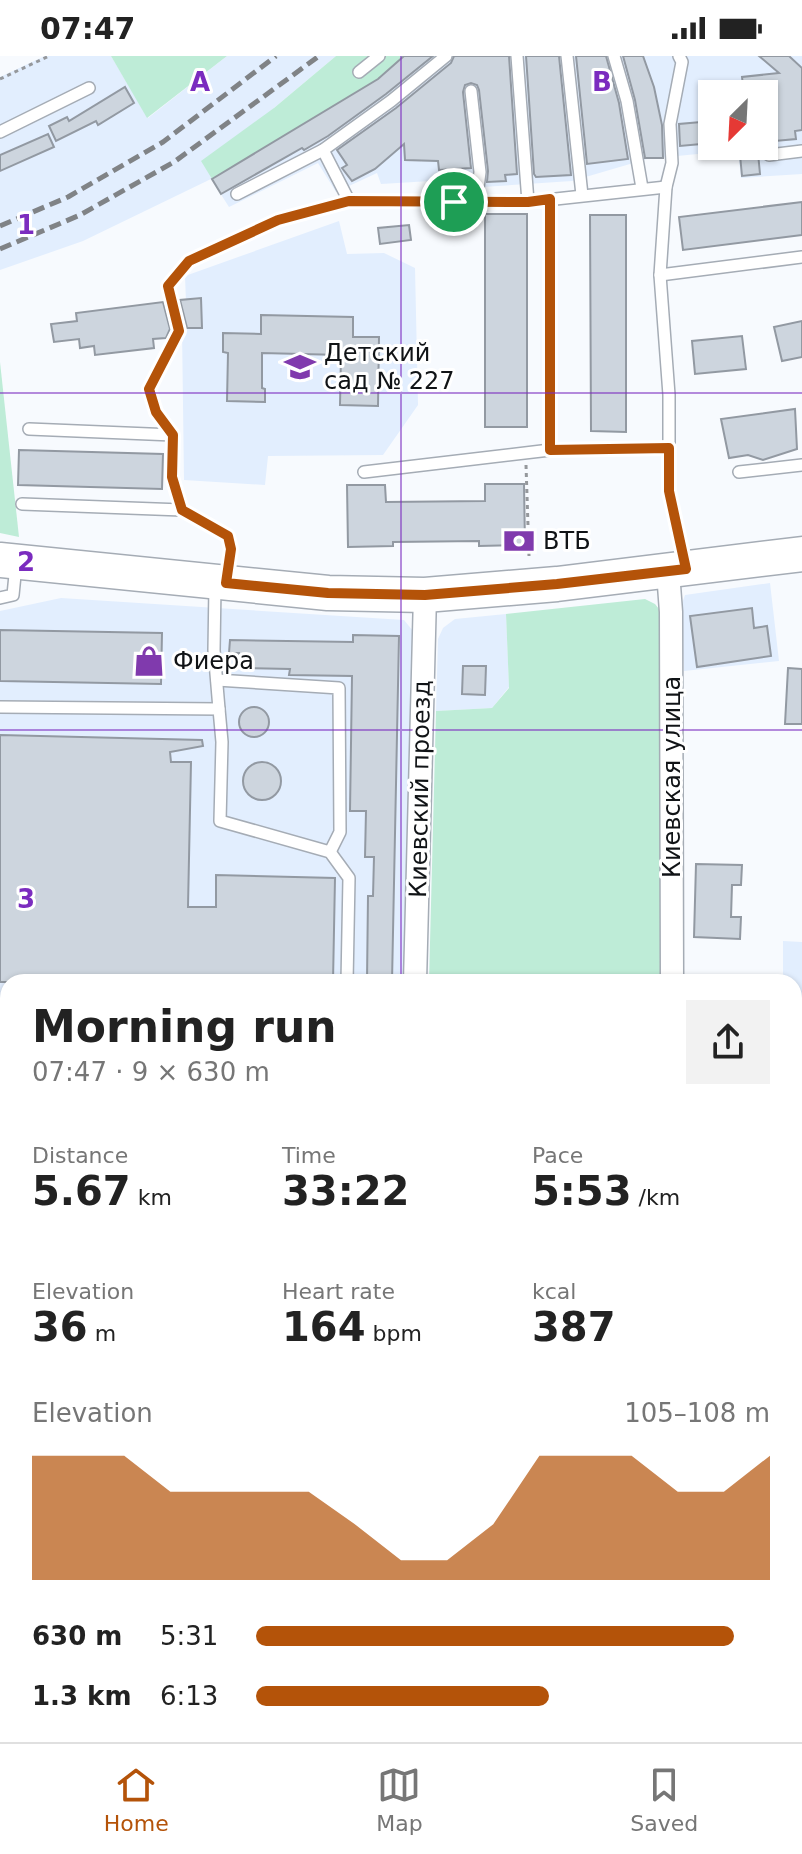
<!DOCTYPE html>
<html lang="en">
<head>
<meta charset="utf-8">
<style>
	body { margin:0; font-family:"DejaVu Sans",sans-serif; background:#f2f2f2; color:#222; height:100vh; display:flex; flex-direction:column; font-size:30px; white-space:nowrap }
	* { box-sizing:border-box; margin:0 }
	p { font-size:26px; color:#767676 }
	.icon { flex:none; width:44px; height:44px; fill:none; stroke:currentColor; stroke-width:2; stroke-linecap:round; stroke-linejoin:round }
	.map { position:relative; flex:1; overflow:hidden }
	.panel { position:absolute; left:0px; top:918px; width:802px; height:768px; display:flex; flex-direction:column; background:#fff; border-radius:24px 24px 0 0; box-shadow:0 2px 6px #0004 }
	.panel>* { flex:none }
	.needle { width:52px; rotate:204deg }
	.fabs { position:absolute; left:698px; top:24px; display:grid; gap:16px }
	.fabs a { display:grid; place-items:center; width:80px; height:80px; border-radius:0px; background:#fff; box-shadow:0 2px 6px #0004; font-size:40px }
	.pin { position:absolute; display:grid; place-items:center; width:68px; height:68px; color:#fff; margin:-34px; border:4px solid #fff; border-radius:50%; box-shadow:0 2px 8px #0007 }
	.round { display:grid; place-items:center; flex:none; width:84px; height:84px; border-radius:0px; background:#f2f2f2 }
	.headline { display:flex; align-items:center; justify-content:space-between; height:136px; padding:0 32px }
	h1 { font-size:44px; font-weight:700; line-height:60px }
	.figures { display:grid; grid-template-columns:repeat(3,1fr); gap:12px; height:136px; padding:8px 32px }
	.figures div { display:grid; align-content:center }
	.figures b { font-size:40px; font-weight:700 }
	.figures small { font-size:22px; font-weight:400 }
	.figures p { font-size:22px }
	.chart { height:224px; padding:16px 32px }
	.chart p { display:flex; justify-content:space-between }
	.chart svg { width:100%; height:144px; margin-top:8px; fill:#b45309; opacity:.7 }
	ul { padding:0 32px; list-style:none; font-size:26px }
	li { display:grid; grid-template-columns:128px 96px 1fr; align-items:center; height:60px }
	li i { height:20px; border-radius:10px; background:#b45309 }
	.status { display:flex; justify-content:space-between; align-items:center; height:56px; padding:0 40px; background:#fff; direction:ltr }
	.status svg { height:22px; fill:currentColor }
	.menu { display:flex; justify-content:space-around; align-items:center; height:112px; border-top:2px solid #e0e0e0; background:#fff; font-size:22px; color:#767676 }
	.menu a { display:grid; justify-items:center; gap:4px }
	.menu .active { color:#b45309 }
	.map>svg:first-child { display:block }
</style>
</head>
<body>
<div class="status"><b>07:47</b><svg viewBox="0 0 49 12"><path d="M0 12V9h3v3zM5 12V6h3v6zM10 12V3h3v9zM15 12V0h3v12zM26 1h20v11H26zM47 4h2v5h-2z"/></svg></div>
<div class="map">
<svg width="802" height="1686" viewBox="0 0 802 1686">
	<rect width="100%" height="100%" fill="#f7fafe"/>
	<g fill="#e2eefe" fill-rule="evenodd">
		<path d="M45,0h66l37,62 79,-62h109l-62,52 19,23 85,-52 26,-23h398v118l-61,4 -3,-28 -91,9 -75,22 -90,6 -2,-9 -99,6 -4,-11 -41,19 -18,-29 -89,44 -18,-28 -128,62 -83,29v-193zM712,38h52v52h-52z"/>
		<polygon points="339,165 347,198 384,197 415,212 418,349 383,399 268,400 265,429 184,424 182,273 187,272 185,220"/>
		<polygon points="770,527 779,605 684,615 680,553 685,539"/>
		<polygon points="61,542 404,564 413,575 405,926 8,926 8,1678 390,1678 390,1686 0,1686 0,555"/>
		<polygon points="506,558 509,631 492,652 436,655 438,583 443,572 455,563"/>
		<polygon points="783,885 802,886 802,980 794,980 794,926 783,926"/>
	</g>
	<g fill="#beecd7">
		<polygon points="111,0 227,0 147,62"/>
		<polygon points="336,0 404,0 378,23 212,123 201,105 274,52"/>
		<polygon points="0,306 19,481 0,477"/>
		<polygon points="645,543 655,548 663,558 664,926 429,926 436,655 492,652 509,632 506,558"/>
	</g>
	<g fill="#cdd5de" stroke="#9299a2" stroke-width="2">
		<polygon points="404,0 433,0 386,38 328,80 304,94 302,92 221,138 212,123 378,23"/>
		<polygon points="454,0 509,0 517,118 505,119 506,125 487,126 488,115 479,34 477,29 471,27 465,29 463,36 471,112 439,114 438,105 405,104 404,88 375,113 352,125 342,112 347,109 337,94 396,52 451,7"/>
		<polygon points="526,0 559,0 571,119 536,121 534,118"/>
		<polygon points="576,0 606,0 619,47 628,103 587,108"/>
		<polygon points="623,0 643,0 654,31 662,69 663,102 645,102 635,44"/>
		<polygon points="759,0 789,0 802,12 802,74 795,75 796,83 764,86 764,38 744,38 742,21 779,17"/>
		<polygon points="125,31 134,47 98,69 96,65 56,85 49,70 67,61 69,65"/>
		<polygon points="712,65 712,87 680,90 679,68"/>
		<polygon points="48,78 54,91 0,115 0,99"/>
		<polygon points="758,97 760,118 742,120 740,99"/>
		<polygon points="802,146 802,179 683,194 679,161"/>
		<rect x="485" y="158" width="42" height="213"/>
		<polygon points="590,159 626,159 626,376 591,375"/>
		<polygon points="409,169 411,184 380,188 378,172"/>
		<polygon points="201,242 202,272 187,272 180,244"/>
		<polygon points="163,246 170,273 166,282 153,283 154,292 95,299 94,290 80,292 79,283 54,286 51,268 77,265 76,257"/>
		<polygon points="261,259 353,261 353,281 379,281 378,350 340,349 341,299 262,297 262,332 265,333 265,346 227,345 228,297 223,296 223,277 261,278"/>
		<polygon points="802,265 802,301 782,305 774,271"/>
		<polygon points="742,280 746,313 695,318 692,285"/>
		<polygon points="795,353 797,393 763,404 748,399 729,402 721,363"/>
		<polygon points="19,394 163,398 162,433 18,429"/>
		<polygon points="485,428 524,428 525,489 479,490 479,485 393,486 393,490 348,491 347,429 385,429 386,446 485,445"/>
		<polygon points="752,552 754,572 767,570 771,600 697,611 690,560"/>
		<polygon points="0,574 162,577 161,628 0,625"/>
		<polygon points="353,579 399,580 392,926 367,925 368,840 373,840 374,801 365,801 366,755 350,755 352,620 289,619 290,613 238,612 239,597 229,597 230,584 353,586"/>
		<polygon points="463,610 486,610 485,639 462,638"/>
		<polygon points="788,612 802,613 802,668 785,668"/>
		<circle cx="254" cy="666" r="15"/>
		<polygon points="0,679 202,684 203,690 170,696 171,706 191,706 188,851 216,851 216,819 335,822 333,926 0,926"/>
		<circle cx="262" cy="725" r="19"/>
		<polygon points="696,808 742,809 741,829 732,829 731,861 741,861 740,883 694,881"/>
	</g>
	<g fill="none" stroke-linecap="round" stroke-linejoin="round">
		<defs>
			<g id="lane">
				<polyline points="517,0 528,146"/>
				<polyline points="567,0 582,139"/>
				<polyline points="614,0 627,45 642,132"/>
				<polyline points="679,0 682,6 670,68 672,107 666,131 660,219 669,339 669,435 685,508"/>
				<polyline points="359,16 379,0"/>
				<polyline points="471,35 480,116 476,147"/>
				<polyline points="0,76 89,32"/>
				<polyline points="323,94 349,145"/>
				<polyline points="769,99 802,95"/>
				<polyline points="237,138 323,94 391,45 446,0"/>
				<polyline points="660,219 802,201"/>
				<polyline points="29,373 173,379"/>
				<polyline points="550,394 550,143"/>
				<polyline points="364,416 550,394 669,392"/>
				<polyline points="739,416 802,409"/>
				<polyline points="22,448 182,454"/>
				<polyline points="227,523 231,493 228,480 182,454 172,421 173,379 156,356 149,333 179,275 168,230 189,205 278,164 349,145 528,146 666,131"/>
				<polyline points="215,530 214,594 219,653"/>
				<polyline points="0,542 13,539 16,509"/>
				<polyline points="217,624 339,632 340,776 330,796"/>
				<polyline points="0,651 219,653 222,686 220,765 330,796 349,822 347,926"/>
				<polyline points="0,1045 8,1045"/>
				<polyline points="794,1205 802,1202"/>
				<polyline points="794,1541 802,1535"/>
				<polyline points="0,1587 8,1589"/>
				<polyline points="0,1629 8,1615"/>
				<polyline points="0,1670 8,1671"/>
				<polyline points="76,1678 156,1686"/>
				<polyline points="269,1686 270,1678"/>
			</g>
			<g id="street">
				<polyline points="668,516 671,556 672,926"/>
				<polyline points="415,926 425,539"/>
				<polyline points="794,992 802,992"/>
				<polyline points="794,1390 802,1403"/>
				<polyline points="400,1686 401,1678"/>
			</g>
			<polyline id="primary" points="0,504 328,537 425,539 557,528 802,498"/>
		</defs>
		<use href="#lane" stroke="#a5acb5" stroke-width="14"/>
		<use href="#street" stroke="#a5acb5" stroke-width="25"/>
		<use href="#primary" stroke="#a5acb5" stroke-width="37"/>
		<g stroke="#95989c" stroke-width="3" stroke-dasharray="4 4" stroke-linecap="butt">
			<polyline points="0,23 49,0"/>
			<polyline points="526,409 529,500"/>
		</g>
		<use href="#lane" stroke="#fff" stroke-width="11"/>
		<use href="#street" stroke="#fff" stroke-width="22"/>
		<use href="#primary" stroke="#fff" stroke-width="34"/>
		<g stroke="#808386" stroke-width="5" stroke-dasharray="12 6" stroke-linecap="butt">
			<polyline points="0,170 68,141 163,86 276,0"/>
			<polyline points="0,193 80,159 174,106 319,0"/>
		</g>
	</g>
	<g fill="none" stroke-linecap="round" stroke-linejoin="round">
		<defs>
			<polygon id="route" points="550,143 550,394 669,392 669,435 686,513 557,528 425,539 328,537 226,527 231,493 228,480 182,454 172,421 173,379 156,356 149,333 179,275 168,230 189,205 278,164 349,145 528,146"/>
		</defs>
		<use href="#route" stroke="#fff" stroke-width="16"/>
		<use href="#route" stroke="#b45309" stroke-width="10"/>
	</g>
	<path fill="none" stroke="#7b2cbf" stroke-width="2" stroke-opacity="0.55" d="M401,0v926M0,337h802M0,674h802M0,1012h8M794,1012h8M0,1349h8M794,1349h8M401,1678v8"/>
	<defs>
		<symbol id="school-bare" viewBox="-9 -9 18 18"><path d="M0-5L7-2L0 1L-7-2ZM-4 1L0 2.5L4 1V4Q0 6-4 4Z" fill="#803aad" stroke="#fff" stroke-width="2.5" paint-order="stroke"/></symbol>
		<symbol id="bank-bare" viewBox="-9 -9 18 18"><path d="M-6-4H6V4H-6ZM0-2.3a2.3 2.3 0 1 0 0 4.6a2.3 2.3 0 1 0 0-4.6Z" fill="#803aad" stroke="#fff" stroke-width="2.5" paint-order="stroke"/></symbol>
		<symbol id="shop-bare" viewBox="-9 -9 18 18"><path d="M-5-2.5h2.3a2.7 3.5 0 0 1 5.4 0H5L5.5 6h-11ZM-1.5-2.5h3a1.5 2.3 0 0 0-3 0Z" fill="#803aad" stroke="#fff" stroke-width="2.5" paint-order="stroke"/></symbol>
	</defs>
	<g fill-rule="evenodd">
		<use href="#school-bare" x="278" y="289" width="44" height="44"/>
		<use href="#bank-bare" x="497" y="463" width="44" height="44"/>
		<use href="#shop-bare" x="127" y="583" width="44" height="44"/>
	</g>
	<g text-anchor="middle" stroke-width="6" stroke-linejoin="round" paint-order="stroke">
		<g font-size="24" fill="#101316" stroke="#fff" text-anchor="start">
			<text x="324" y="305">Детский<tspan x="324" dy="28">сад № 227</tspan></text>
			<text x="543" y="493">ВТБ</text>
			<text x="173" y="613">Фиера</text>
		</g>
		<g font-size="24" fill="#101316" stroke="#fff">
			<text transform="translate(672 721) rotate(-90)" y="8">Киевская улица</text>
			<text transform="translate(420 733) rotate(-89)" y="8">Киевский проезд</text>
		</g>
	</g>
	<g font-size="26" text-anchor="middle" font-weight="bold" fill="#7b2cbf" stroke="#fff" stroke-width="6" stroke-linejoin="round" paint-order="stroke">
		<text x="200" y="35">A</text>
		<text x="602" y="35">B</text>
		<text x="26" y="178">1</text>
		<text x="26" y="515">2</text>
		<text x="26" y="852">3</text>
	</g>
</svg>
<div class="fabs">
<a><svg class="needle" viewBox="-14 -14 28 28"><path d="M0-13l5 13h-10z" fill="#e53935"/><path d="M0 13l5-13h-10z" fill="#767676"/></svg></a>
</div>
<div class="pin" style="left:454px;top:146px;background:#1e9e55"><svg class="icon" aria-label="arrive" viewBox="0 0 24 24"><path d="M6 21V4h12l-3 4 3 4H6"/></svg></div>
<section class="panel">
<div class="headline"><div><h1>Morning run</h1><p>07:47 · 9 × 630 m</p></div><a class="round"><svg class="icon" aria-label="share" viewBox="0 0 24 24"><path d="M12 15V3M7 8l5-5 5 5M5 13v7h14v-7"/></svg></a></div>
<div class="figures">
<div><p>Distance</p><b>5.67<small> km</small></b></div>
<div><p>Time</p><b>33:22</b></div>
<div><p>Pace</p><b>5:53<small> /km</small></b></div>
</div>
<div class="figures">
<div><p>Elevation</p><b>36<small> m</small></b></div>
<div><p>Heart rate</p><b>164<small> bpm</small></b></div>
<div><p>kcal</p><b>387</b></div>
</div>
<div class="chart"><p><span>Elevation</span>105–108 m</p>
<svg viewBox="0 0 160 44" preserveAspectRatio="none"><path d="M0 44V6L10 6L20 6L30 17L40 17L50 17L60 17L70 27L80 38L90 38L100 27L110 6L120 6L130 6L140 17L150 17L160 6V44z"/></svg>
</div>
<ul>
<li><b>630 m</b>5:31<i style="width:93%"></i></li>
<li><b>1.3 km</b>6:13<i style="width:57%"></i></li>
</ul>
</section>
</div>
<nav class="menu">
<a class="active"><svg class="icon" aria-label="home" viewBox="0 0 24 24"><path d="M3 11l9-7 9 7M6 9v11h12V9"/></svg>Home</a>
<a><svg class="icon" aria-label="map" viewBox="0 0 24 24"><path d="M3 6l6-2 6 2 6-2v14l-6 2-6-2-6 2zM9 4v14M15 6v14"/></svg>Map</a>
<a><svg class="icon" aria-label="saved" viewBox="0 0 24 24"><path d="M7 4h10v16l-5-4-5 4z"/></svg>Saved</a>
</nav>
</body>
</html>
